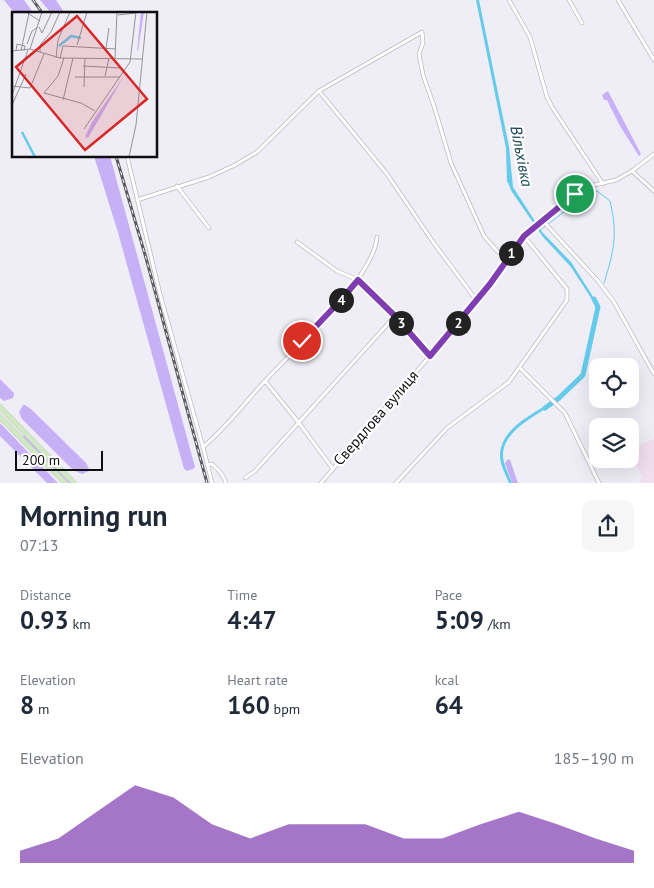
<!DOCTYPE html>
<html lang="en">
<head>
<meta charset="utf-8">
<style>
	body { margin:0; font-family:"PT Sans",sans-serif; background:#f6f6f7; color:#1f2937; height:100vh; display:flex; flex-direction:column; font-size:19px; white-space:nowrap }
	* { box-sizing:border-box; margin:0 }
	p { font-size:16px; color:#747a83 }
	.icon { flex:none; width:28px; height:28px; fill:none; stroke:currentColor; stroke-width:2; stroke-linecap:round; stroke-linejoin:round }
	.map { position:relative; height:483px; overflow:hidden }
	.sheet { display:flex; flex-direction:column; background:#fff; flex:1 }
	.sheet>* { flex:none }
	.tools { position:absolute; left:589px; top:358px; display:grid; gap:10px }
	.tools a { display:grid; place-items:center; width:50px; height:50px; border-radius:10px; background:#fff; box-shadow:0 5px 20px #0002; font-size:25px }
	.scale { position:absolute; left:15px; bottom:12px; width:88px; box-sizing:border-box; padding-left:5px; border:2px solid #0e0d10; border-top:0; font-size:14px; line-height:18px; white-space:nowrap; color:#0e0d10; -webkit-text-stroke:4px #fff; paint-order:stroke }
	.pin { position:absolute; display:grid; place-items:center; width:42px; height:42px; color:#fff; margin:-21px; border:2px solid #fff; border-radius:50%; box-shadow:0 1px 5px #0007 }
	.km { position:absolute; width:25px; height:25px; margin:-12px; border-radius:50%; background:#222; color:#fff; font-size:14px; line-height:25px; text-align:center }
	.round { display:grid; place-items:center; flex:none; width:52px; height:52px; border-radius:10px; background:#f6f6f7 }
	.headline { display:flex; align-items:center; justify-content:space-between; height:85px; padding:0 20px }
	h1 { font-size:28px; font-weight:800; line-height:38px }
	.figures { display:grid; grid-template-columns:repeat(3,1fr); gap:8px; height:85px; padding:5px 20px }
	.figures div { display:grid; align-content:center }
	.figures b { font-size:25px; font-weight:800 }
	.figures small { font-size:14px; font-weight:400 }
	.figures p { font-size:14px }
	.chart { height:140px; padding:10px 20px }
	.chart p { display:flex; justify-content:space-between }
	.chart svg { width:100%; height:90px; margin-top:5px; fill:#7f3db1; opacity:.7 }
	.map>svg:first-child { display:block }
</style>
</head>
<body>
<div class="map">
<svg width="654" height="483" viewBox="0 0 654 483">
	<rect width="100%" height="100%" fill="#efedf6"/>
	<polygon fill="#f1deef" points="654,439 654,483 640,483 639,480 642,478 630,449"/>
	<g fill="#c6b1f7">
		<polygon points="4,0 24,0 34,14 15,14"/>
		<polygon points="40,0 56,0 65,14 52,14"/>
		<polygon points="608,91 641,154 639,156 620,126 607,100 604,100 602,95"/>
		<polygon points="94,156 110,156 195,467 193,469 187,471 184,469 117,229"/>
		<polygon points="0,379 14,393 13,398 4,401 0,398"/>
		<polygon points="23,405 25,405 32,410 86,463 89,469 89,471 82,474 73,470 22,419 19,412"/>
		<polygon points="0,423 53,478 58,483 47,483 0,436"/>
		<polygon points="22,436 25,436 72,483 69,483"/>
		<polygon points="508,459 510,460 518,483 512,483 505,463"/>
	</g>
	<g fill="#65cbeb">
		<polygon points="476,0 479,0 509,147 513,187 542,232 571,262 597,303 595,304 571,267 543,237 512,192 507,181 506,148"/>
		<path d="M550,403l1,2c-18,13 -49,26 -48,52 1,9 6,18 9,26h-3c-3,-8 -9,-18 -9,-27 0,-27 31,-41 50,-53z"/>
	</g>
	<g fill="none" stroke-linecap="round" stroke-linejoin="round">
		<path stroke="#65cbeb" stroke-width="1" d="M540,230l32,-24 25,-15 13,10c8,33 4,50 -6,82"/>
		<polyline stroke="#65cbeb" stroke-width="5" points="545,408 559,398 583,375 598,307 594,299"/>
		<defs>
			<g id="minor">
				<polyline points="509,0 530,37 547,97 552,107 603,184"/>
				<polyline points="569,0 582,23"/>
				<polyline points="618,0 654,60"/>
				<polyline points="319,91 387,174 433,242 477,301"/>
				<polyline points="127,156 160,294 203,447 212,483"/>
				<polyline points="632,171 654,191"/>
				<polyline points="177,186 209,228"/>
				<polyline points="137,200 209,177 235,165 257,152 319,91 422,32 423,43 419,54 423,75 434,106 451,163 484,236 497,251 508,258"/>
				<polyline points="543,221 598,281 614,302 654,374"/>
				<polyline points="297,242 337,271 358,280 395,316 429,356"/>
				<polyline points="520,368 565,413 599,483"/>
				<polyline points="265,381 299,423 333,469"/>
				<path d="M203,447c24,-20 42,-45 63,-67 29,-32 108,-102 111,-143"/>
				<path d="M207,465l5,-1c6,5 12,12 14,19"/>
				<polyline points="245,478 255,471 395,316"/>
				<polyline points="321,483 477,301 529,232 575,194 590,186 616,180 632,171 654,154"/>
				<polyline points="396,483 447,428 509,382 567,300 567,289 524,236"/>
			</g>
			<g id="major">
				<polyline points="0,407 74,483"/>
				<polyline points="0,417 65,483"/>
			</g>
		</defs>
		<use href="#minor" stroke="#bcbac2" stroke-width="4.5"/>
		<use href="#major" stroke="#cacaca" stroke-width="5.5"/>
		<use href="#minor" stroke="#fff" stroke-width="3"/>
		<use href="#major" stroke="#cfeac2" stroke-width="4.5"/>
		<defs>
			<g id="rail">
				<polyline points="33,0 43,14"/>
				<polyline points="116,156 146,258 207,483"/>
			</g>
		</defs>
		<use href="#rail" stroke="#5c5a5f" stroke-width="3"/>
		<use href="#rail" stroke="#fff" stroke-width="1" stroke-dasharray="4" stroke-linecap="butt"/>
	</g>
	<g fill="none" stroke-linecap="round" stroke-linejoin="round">
		<defs>
			<polyline id="route" points="302,341 340,301 358,280 395,316 430,356 490,284 524,236 575,194"/>
		</defs>
		<use href="#route" stroke="#fff" stroke-width="10"/>
		<use href="#route" stroke="#7f3db1" stroke-width="6"/>
	</g>
	<g text-anchor="middle" stroke-width="4.5" stroke-linejoin="round" paint-order="stroke">
		<g font-size="15" fill="#0e0d10" stroke="#fff">
			<text transform="translate(376 418) rotate(-49)" y="5">Свердлова вулиця</text>
		</g>
		<g font-size="16" font-style="italic" fill="#1a4855" stroke="#fff">
			<text transform="translate(522 156) rotate(79)" y="6">Вільхівка</text>
		</g>
	</g>
	<g transform="translate(12 12)">
		<rect width="145" height="145" fill="#efedf6"/>
		<path d="M129,0h3l-6,39h-1zM112,64l-36,62 -3,-1 7,-15z" fill="#c6b1f7"/>
		<path fill="none" stroke="#65cbeb" stroke-width="2.5" d="M47,34l12,-10 10,2M10,120l13,25"/>
		<path fill="none" stroke="#95939a" stroke-width="1" d="M14,0l14,9M106,3l18,-2M27,15l3,6 10,-21M15,32l5,-13 6,-4M65,33l10,-33M94,36l3,-20M18,37l12,-37M0,39l18,-2 30,9 83,1M4,39l1,-7 8,2 -1,5M9,39l8,-38M28,40v-7l11,-13 9,-20M44,46l2,-18 12,-28M48,46l3,-12 53,3M52,46l-6,18 -14,17 37,10 14,8M103,46l2,-46M71,54l37,2M93,64l4,-18M63,65h45M0,74l18,2 14,-34M72,75l1,-29M0,83l16,-45M51,88l10,-42M0,93l14,-31M72,117l46,-67 6,-50M117,145l7,-32 11,-113"/>
		<path fill="#d62828" fill-opacity="0.15" stroke="#d62828" stroke-width="2.5" d="M65,4l70,83 -62,51 -69,-83z"/>
		<rect width="145" height="145" fill="none" stroke="#0e0d10" stroke-width="2.5"/>
	</g>
</svg>
<div class="tools">
<a><svg class="icon" aria-label="locate" viewBox="0 0 24 24"><circle cx="12" cy="12" r="6"/><path d="M12 2v4M12 18v4M2 12h4M18 12h4"/></svg></a>
<a><svg class="icon" aria-label="layers" viewBox="0 0 24 24"><path d="M12 4l9 5-9 5-9-5zM3 14l9 5 9-5"/></svg></a>
</div>
<div class="scale">200 m</div>
<div class="pin" style="left:575px;top:194px;background:#1e9e55"><svg class="icon" aria-label="arrive" viewBox="0 0 24 24"><path d="M6 21V4h12l-3 4 3 4H6"/></svg></div>
<div class="pin" style="left:302px;top:341px;background:#d93025"><svg class="icon" aria-label="check" viewBox="0 0 24 24"><path d="M5 12l5 5 9-10"/></svg></div>
<b class="km" style="left:511px;top:253px">1</b>
<b class="km" style="left:458px;top:323px">2</b>
<b class="km" style="left:401px;top:323px">3</b>
<b class="km" style="left:341px;top:300px">4</b>
</div>
<section class="sheet">
<div class="headline"><div><h1>Morning run</h1><p>07:13</p></div><a class="round"><svg class="icon" aria-label="share" viewBox="0 0 24 24"><path d="M12 15V3M7 8l5-5 5 5M5 13v7h14v-7"/></svg></a></div>
<div class="figures">
<div><p>Distance</p><b>0.93<small> km</small></b></div>
<div><p>Time</p><b>4:47</b></div>
<div><p>Pace</p><b>5:09<small> /km</small></b></div>
</div>
<div class="figures">
<div><p>Elevation</p><b>8<small> m</small></b></div>
<div><p>Heart rate</p><b>160<small> bpm</small></b></div>
<div><p>kcal</p><b>64</b></div>
</div>
<div class="chart"><p><span>Elevation</span>185–190 m</p>
<svg viewBox="0 0 160 44" preserveAspectRatio="none"><path d="M0 44V38L10 32L20 19L30 6L40 12L50 25L60 32L70 25L80 25L90 25L100 32L110 32L120 25L130 19L140 25L150 32L160 38V44z"/></svg>
</div>
</section>
</body>
</html>
